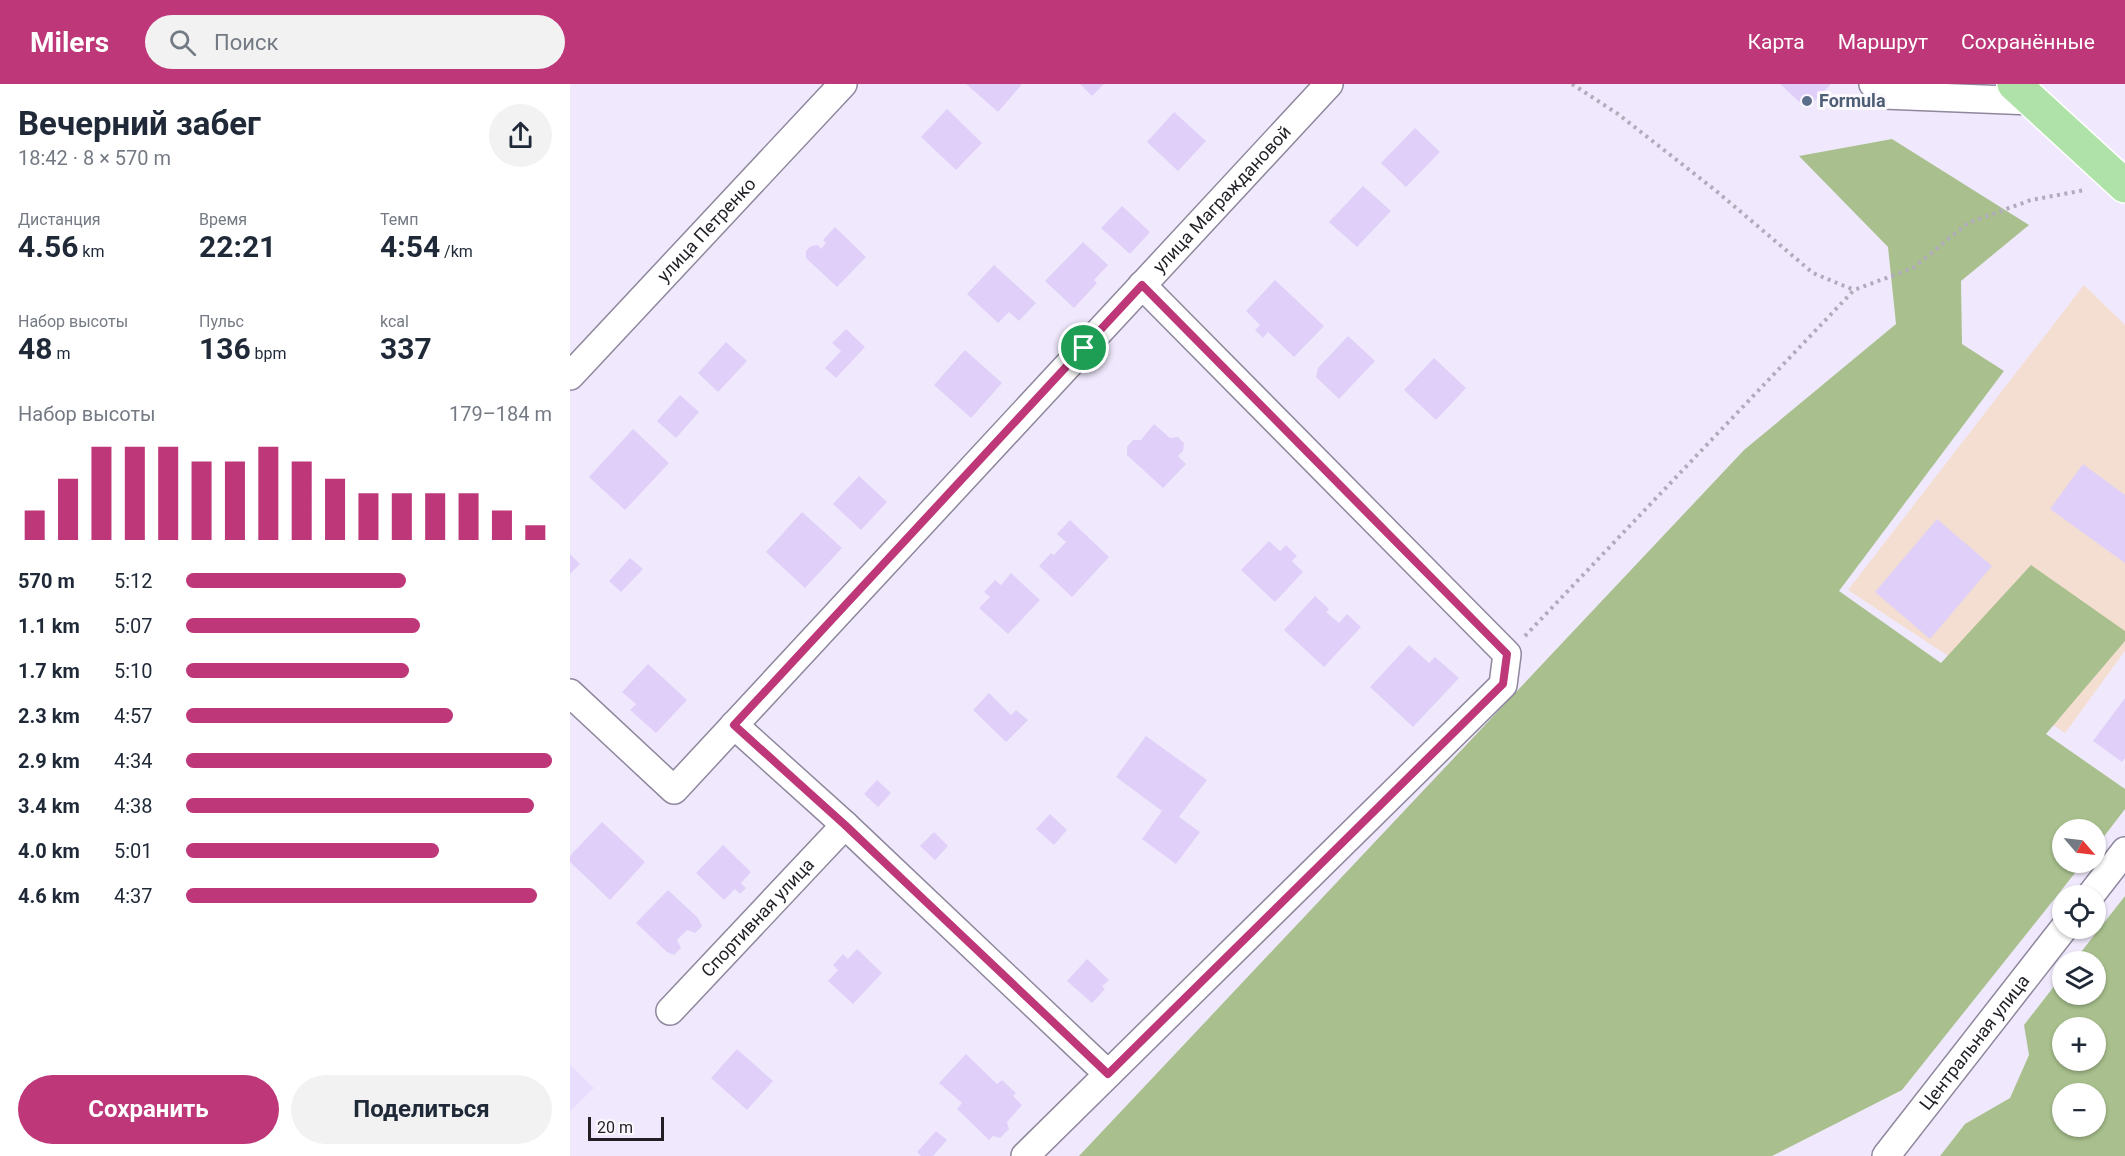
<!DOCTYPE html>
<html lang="ru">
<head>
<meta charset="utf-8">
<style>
	body { margin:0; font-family:Roboto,sans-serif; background:#f2f2f3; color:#1f2937; height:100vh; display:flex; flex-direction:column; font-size:22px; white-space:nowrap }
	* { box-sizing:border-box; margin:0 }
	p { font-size:20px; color:#747a83 }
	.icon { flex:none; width:33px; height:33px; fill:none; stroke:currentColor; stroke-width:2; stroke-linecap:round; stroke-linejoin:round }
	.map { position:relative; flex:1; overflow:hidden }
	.side { display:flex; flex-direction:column; background:#fff; width:570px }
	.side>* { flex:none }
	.needle { width:39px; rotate:118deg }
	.buttons { position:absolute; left:1482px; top:735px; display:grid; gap:12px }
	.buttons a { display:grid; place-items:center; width:54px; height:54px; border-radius:50%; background:#fff; box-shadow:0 2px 4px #0004; font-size:30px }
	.scale { position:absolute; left:18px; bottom:15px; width:76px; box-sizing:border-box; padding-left:6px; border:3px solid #211e26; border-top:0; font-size:16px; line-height:21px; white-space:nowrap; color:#211e26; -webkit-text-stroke:4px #fbf9fe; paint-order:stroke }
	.pin { position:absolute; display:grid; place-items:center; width:51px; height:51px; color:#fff; margin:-26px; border:3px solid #fff; border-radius:50%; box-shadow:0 2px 6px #0007 }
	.round { display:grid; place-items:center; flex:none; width:63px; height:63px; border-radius:32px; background:#f2f2f3 }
	.head { display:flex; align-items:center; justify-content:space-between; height:102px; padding:0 18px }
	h1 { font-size:33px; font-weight:700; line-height:45px }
	.stats { display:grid; grid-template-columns:repeat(3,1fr); gap:9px; height:102px; padding:6px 18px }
	.stats div { display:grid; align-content:center }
	.stats b { font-size:30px; font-weight:700 }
	.stats small { font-size:16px; font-weight:400 }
	.stats p { font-size:16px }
	.chart { height:168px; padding:12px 18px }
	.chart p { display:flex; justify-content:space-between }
	.chart svg { width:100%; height:108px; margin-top:6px; stroke:#bd3779; stroke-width:6 }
	.cta { display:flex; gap:12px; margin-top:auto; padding:12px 18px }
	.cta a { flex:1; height:69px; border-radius:36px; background:#bd3779; color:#fff; font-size:24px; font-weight:700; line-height:69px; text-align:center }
	.cta a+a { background:#f2f2f3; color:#1f2937 }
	ul { padding:0 18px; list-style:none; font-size:20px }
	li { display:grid; grid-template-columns:96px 72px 1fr; align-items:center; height:45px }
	li i { height:15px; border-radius:8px; background:#bd3779 }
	header { display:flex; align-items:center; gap:36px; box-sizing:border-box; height:84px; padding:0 30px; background:#bd3779; color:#fff }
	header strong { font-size:28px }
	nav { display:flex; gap:33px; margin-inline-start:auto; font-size:21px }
	.search { width:420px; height:54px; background:#f2f2f3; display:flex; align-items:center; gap:15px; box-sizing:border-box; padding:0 21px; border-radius:33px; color:#747a83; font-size:22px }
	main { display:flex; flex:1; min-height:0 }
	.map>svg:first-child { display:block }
</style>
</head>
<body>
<header>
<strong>Milers</strong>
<div class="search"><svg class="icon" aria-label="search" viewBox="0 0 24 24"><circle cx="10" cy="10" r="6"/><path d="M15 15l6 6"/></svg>Поиск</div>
<nav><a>Карта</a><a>Маршрут</a><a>Сохранённые</a></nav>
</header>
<main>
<section class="side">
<div class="head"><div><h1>Вечерний забег</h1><p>18:42 · 8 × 570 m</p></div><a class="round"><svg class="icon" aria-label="share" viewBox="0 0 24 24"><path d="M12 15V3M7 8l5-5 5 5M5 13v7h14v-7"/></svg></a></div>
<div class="stats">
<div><p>Дистанция</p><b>4.56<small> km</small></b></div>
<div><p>Время</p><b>22:21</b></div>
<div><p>Темп</p><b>4:54<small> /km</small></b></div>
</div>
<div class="stats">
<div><p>Набор высоты</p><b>48<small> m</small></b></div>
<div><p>Пульс</p><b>136<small> bpm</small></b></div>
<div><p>kcal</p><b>337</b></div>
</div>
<div class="chart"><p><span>Набор высоты</span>179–184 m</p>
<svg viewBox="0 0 160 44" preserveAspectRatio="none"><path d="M5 44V32M15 44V19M25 44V6M35 44V6M45 44V6M55 44V12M65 44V12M75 44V6M85 44V12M95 44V19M105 44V25M115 44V25M125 44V25M135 44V25M145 44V32M155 44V38"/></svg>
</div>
<ul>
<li><b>570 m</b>5:12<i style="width:60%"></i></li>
<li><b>1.1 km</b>5:07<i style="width:64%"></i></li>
<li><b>1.7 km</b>5:10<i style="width:61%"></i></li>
<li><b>2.3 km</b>4:57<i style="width:73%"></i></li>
<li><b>2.9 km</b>4:34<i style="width:100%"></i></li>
<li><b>3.4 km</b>4:38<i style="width:95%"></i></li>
<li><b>4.0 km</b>5:01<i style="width:69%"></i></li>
<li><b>4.6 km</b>4:37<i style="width:96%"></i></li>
</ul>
<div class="cta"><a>Сохранить</a><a>Поделиться</a></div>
</section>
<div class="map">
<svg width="1555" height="1072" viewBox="0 0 1555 1072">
	<rect width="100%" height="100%" fill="#f0e9fd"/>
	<polygon fill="#f4ded1" points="1514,201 1555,241 1555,567 1495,649 1278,506"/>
	<polygon fill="#e9ddfd" points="0,981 24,1004 0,1027"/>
	<g fill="#a9c08e" fill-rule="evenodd">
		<polygon points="1322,55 1459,141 1391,197 1392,260 1434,287 1269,507 1371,579 1461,481 1555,547 1555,557 1476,650 1555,705 1555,725 1526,763 1526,746 1492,746 1492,778 1513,779 1332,1006 1202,1072 509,1072 1174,366 1326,240 1318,163 1229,72"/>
		<path d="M1555,812v260h-185l25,-32 45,-26 19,-43 -5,-30 38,-49v18h34v-32l-22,-1zM1492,944h34v32h-34zM1492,1010h34v32h-34z"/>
	</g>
	<g fill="#e0d0f9">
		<polygon points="396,0 452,0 428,28"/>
		<polygon points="510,0 534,0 522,12"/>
		<polygon points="1210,0 1261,0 1237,25"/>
		<polygon points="377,25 412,59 386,86 351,53"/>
		<polygon points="604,28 636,57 608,87 577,58"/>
		<polygon points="845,44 870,68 836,103 811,79"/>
		<polygon points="793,102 821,127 787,163 759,138"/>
		<polygon points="552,122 580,148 560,170 531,144"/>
		<polygon points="265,143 296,173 267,203 236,174 236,167 241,162 248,161 251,165 256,159 253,156"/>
		<polygon points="513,158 538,181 524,196 527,199 504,224 475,197"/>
		<polygon points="424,181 466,219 449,237 439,228 428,239 397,210"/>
		<polygon points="705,196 754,242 724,273 698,248 693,254 685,246 690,241 676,227"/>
		<polygon points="276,245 295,263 266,294 255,284 271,267 262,259"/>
		<polygon points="778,252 805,277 769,315 746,293 748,284"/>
		<polygon points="156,258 177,277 148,308 128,289"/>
		<polygon points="395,266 432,299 401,334 364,301"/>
		<polygon points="864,274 896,304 866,336 834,306"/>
		<polygon points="110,311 129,328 106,354 87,337"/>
		<polygon points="584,340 600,354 608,353 614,359 613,367 608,372 616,380 593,404 557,371 557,363 563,356 571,356"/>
		<polygon points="63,345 99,379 55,426 19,393"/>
		<polygon points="1513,380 1555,411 1555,479 1480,425"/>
		<polygon points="289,392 317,418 291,446 263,420"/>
		<polygon points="232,428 272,464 235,504 196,468"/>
		<polygon points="1367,435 1422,482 1360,555 1305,508"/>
		<polygon points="500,436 539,473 502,513 469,482 481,469 484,471 496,458 487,450"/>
		<polygon points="699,457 710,467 716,461 727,472 722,477 733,488 705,518 671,486"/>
		<polygon points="0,470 10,480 0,490"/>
		<polygon points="60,474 73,485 51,508 39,497"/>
		<polygon points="441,489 470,516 438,550 409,524 420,513 414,508 425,496 431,501"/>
		<polygon points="745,512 759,525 756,528 769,539 777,530 791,543 754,583 714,546"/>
		<polygon points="839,561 859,579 865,573 889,594 843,643 800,603"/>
		<polygon points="78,580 117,616 86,649 60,626 66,620 52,608"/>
		<polygon points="419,609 441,631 446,626 458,636 436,658 403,626"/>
		<polygon points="1555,614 1555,674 1552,678 1523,657"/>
		<polygon points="576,652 637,696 609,733 630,748 606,780 572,755 592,727 546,693"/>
		<polygon points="307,696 321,709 308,723 294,710"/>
		<polygon points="480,730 497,746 484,761 466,745"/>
		<polygon points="32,738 75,778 40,816 0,778 0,772"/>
		<polygon points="364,748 378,762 365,776 350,762"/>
		<polygon points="153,761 181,788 171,799 176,804 170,810 165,805 154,816 126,789"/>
		<polygon points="98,806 128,834 132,842 125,849 117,846 107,856 111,864 104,871 97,868 66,839"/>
		<polygon points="287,865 312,889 283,920 258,897 268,886 263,881 273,870 278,875"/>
		<polygon points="517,875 539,896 532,902 535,905 522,919 497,897"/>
		<polygon points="167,965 203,997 177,1026 141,994"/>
		<polygon points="396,970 427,1000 432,996 446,1009 443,1012 452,1021 437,1038 439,1045 430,1054 423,1052 419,1056 387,1025 392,1019 369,999"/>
		<polygon points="366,1047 377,1056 363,1072 351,1072 347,1068"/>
	</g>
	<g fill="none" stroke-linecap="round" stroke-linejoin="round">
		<defs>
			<g id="minor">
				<polyline points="1303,0 1314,11 1462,17"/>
				<path id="s1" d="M0,292l273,-292"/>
				<path id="s2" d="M0,609l104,97 655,-706"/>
				<polyline points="164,641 275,741 538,990"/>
				<polyline points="1520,812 1555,767"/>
				<path id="s3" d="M100,927l175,-186"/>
				<polyline points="455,1072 933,601 937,570 572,201"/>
				<path id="s4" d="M1316,1072l178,-228"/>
			</g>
			<polyline id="major" points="1444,0 1555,102"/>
		</defs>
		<use href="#minor" stroke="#8f879d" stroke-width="30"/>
		<use href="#major" stroke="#fff" stroke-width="36"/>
		<g stroke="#b1abbc" stroke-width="4" stroke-dasharray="3 4.5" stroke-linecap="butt">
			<polyline points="1002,0 1048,30 1145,106 1243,189 1284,206"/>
			<polyline points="955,552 1284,206 1343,184 1398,139 1461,116 1515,106"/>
		</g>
		<use href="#minor" stroke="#fff" stroke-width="27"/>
		<use href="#major" stroke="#afe2a8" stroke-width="33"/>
	</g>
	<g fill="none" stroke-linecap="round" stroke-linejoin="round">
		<defs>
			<polygon id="route" points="572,201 937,570 933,600 538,990 275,741 164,641"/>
		</defs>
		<use href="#route" stroke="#fff" stroke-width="12"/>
		<use href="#route" stroke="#bd3779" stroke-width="8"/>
	</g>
	<circle fill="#5c6f8a" stroke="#fbf9fe" stroke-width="2" cx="1237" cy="17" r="6"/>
	<g text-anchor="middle" stroke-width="6" stroke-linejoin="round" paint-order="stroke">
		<g font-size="18" font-weight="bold" fill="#4e5e75" stroke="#fbf9fe" text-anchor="start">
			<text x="1249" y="23">Formula</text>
		</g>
		<g font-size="18" fill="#211e26" stroke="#fbf9fe">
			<text dy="6" stroke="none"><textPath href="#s2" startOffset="948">улица Маграждановой</textPath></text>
			<text dy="6" stroke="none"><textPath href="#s1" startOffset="200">улица Петренко</textPath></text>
			<text dy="6" stroke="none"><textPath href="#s3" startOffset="128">Спортивная улица</textPath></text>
			<text dy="6" stroke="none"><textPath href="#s4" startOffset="144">Центральная улица</textPath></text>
		</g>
	</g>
</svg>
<div class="buttons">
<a><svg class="needle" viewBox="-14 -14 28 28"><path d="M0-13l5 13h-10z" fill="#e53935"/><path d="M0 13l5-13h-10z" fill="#747a83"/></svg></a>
<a><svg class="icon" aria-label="locate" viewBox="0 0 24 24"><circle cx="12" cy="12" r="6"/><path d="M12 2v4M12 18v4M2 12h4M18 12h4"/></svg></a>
<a><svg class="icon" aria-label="layers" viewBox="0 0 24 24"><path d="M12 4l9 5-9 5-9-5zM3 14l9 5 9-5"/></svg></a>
<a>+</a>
<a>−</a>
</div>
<div class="scale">20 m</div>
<div class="pin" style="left:514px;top:264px;background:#1e9e55"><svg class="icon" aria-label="arrive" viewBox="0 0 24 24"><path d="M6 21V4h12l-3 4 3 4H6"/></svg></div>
</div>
</main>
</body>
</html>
